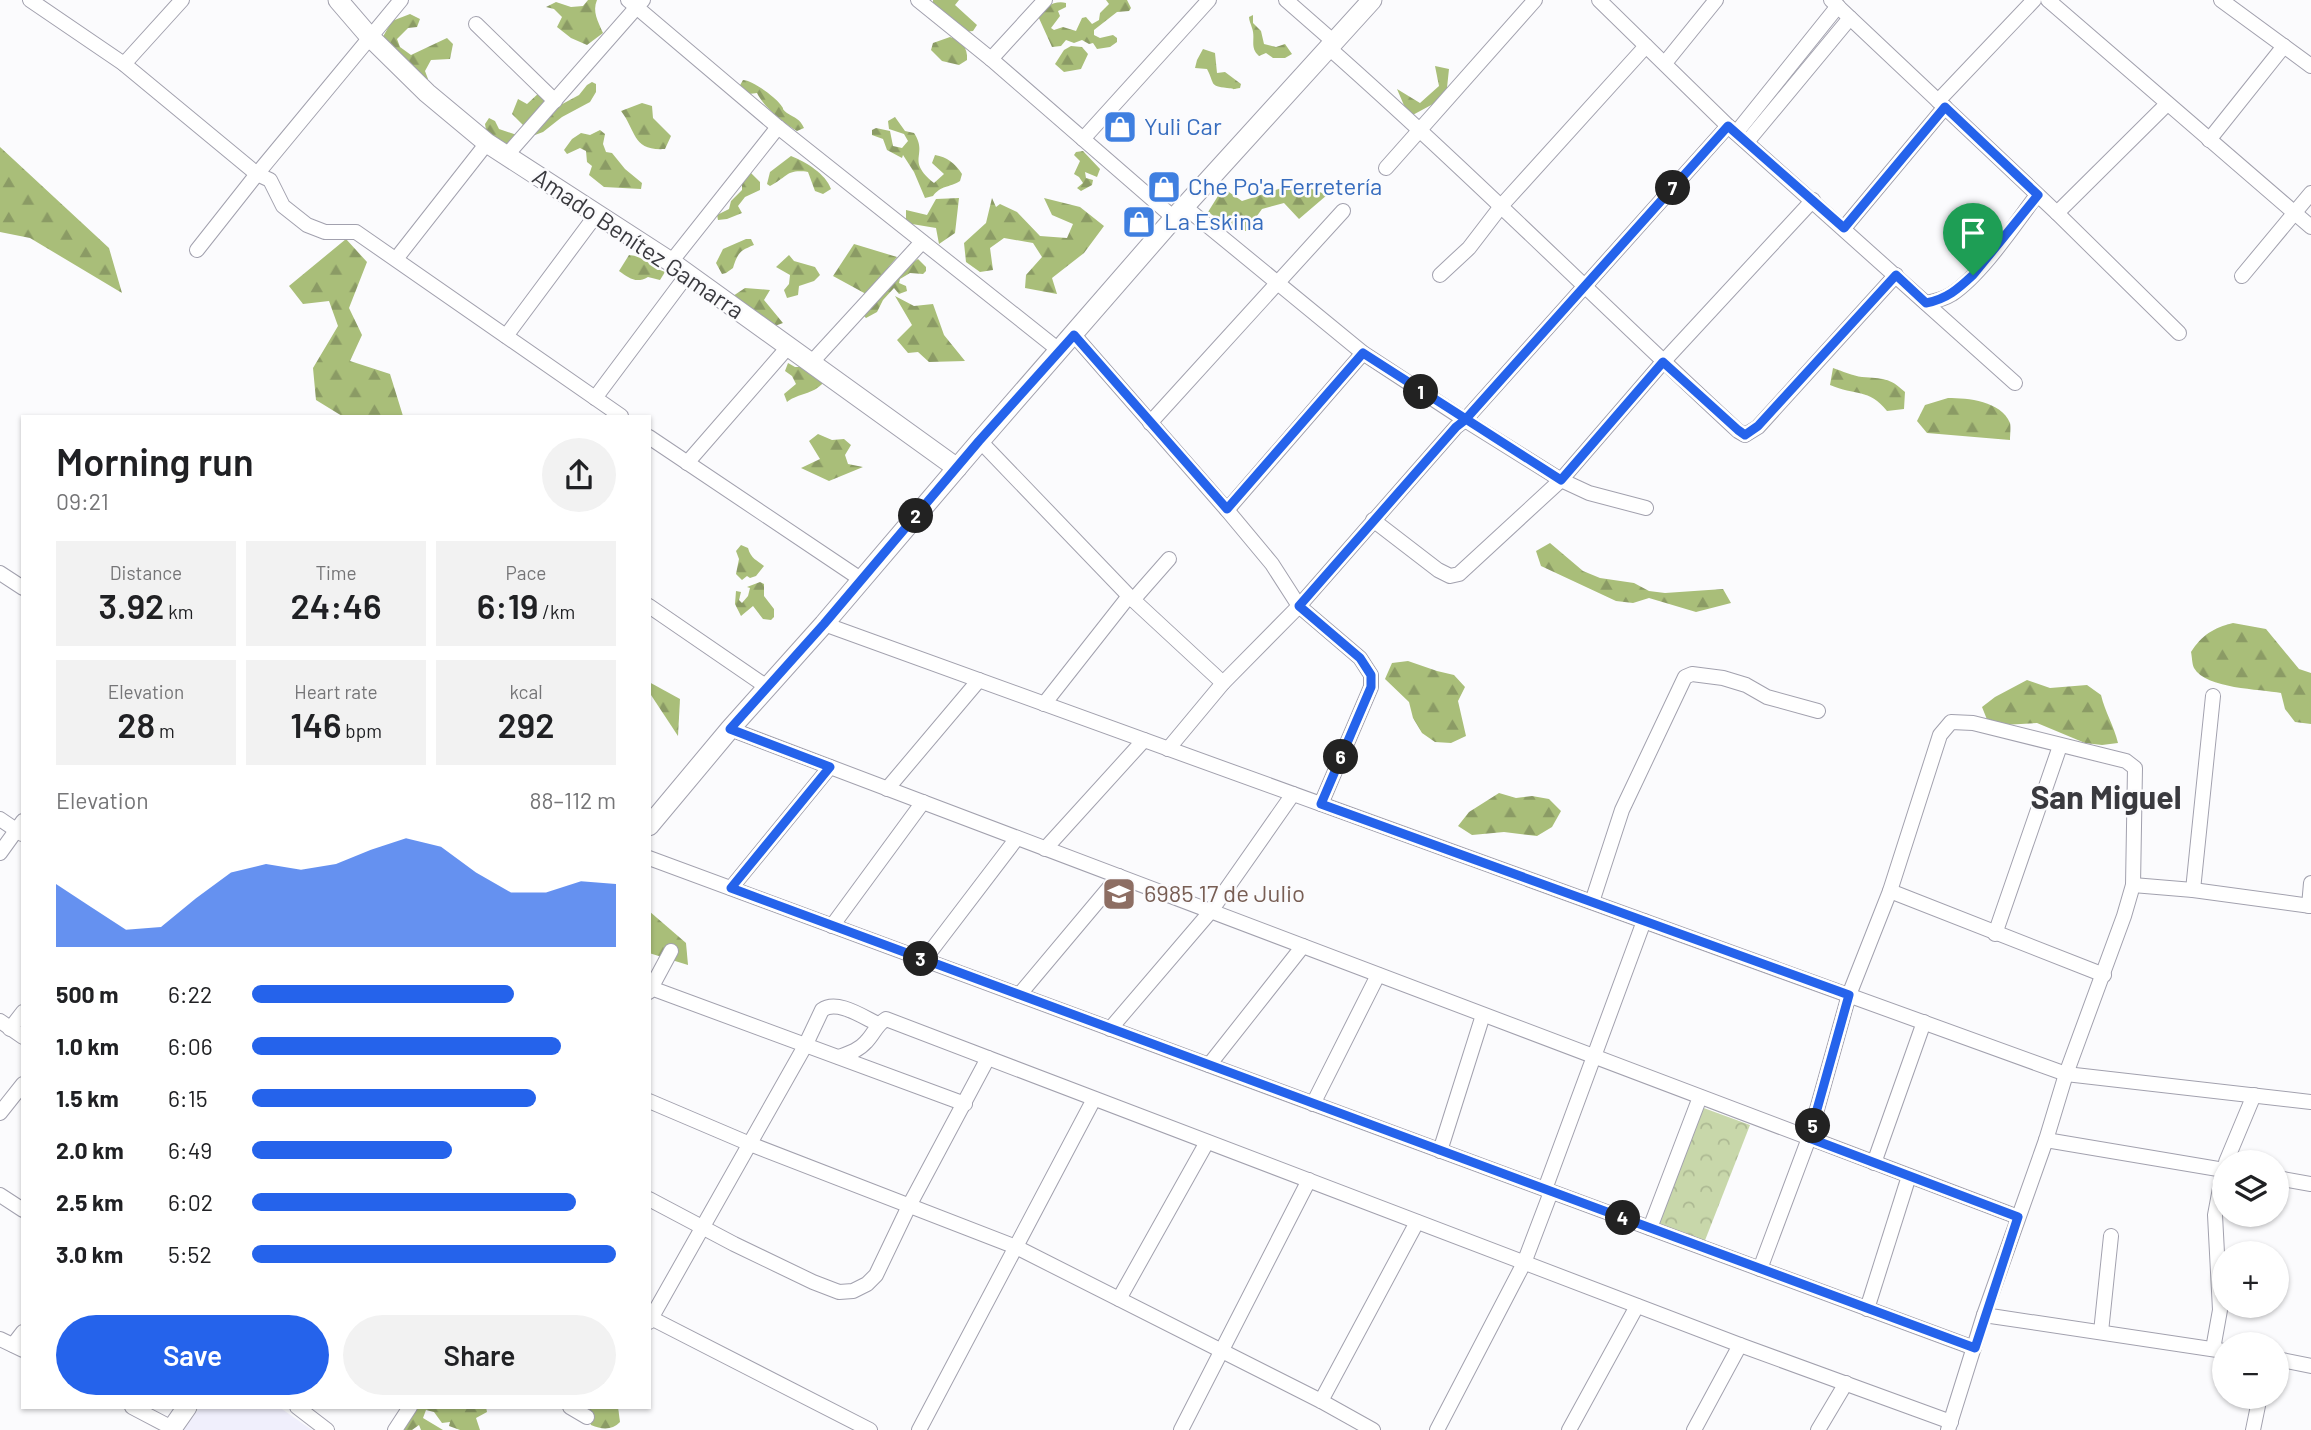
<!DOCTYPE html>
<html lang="en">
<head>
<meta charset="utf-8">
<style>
	body { margin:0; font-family:Barlow,sans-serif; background:#f2f2f2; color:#202124; height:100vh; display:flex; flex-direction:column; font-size:26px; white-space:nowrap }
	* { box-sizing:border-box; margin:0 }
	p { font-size:23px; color:#757577 }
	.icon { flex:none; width:38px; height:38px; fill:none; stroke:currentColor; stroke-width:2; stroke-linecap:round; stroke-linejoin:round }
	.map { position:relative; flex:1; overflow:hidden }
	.sheet { position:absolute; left:21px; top:415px; width:630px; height:994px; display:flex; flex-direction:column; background:#fff; border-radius:0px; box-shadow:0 2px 5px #0004 }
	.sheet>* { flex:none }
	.buttons { position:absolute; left:2212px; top:1150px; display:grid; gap:14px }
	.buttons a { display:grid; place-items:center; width:77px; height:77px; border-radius:50%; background:#fff; box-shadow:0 2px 5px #0004; font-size:35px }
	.pin { position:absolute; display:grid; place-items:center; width:60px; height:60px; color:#fff; margin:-72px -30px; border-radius:50% 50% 50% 0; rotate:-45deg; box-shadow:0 0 7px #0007 }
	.pin .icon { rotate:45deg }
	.km { position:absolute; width:35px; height:35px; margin:-18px; border-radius:50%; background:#222; color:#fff; font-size:19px; line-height:35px; text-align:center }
	.round { display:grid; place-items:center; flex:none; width:74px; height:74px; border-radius:37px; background:#f2f2f2 }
	.overview { display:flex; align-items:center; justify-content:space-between; height:119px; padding:0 35px }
	h1 { font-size:38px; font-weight:600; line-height:52px }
	.stats { display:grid; grid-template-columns:repeat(3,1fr); gap:10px; height:119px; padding:7px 35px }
	.stats div { display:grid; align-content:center; border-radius:0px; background:#f2f2f2; text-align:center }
	.stats b { font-size:35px; font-weight:600 }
	.stats small { font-size:19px; font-weight:400 }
	.stats p { font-size:19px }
	.chart { height:196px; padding:14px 35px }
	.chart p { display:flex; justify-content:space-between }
	.chart svg { width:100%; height:126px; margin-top:7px; fill:#2563eb; opacity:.7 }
	.cta { display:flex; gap:14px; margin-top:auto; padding:14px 35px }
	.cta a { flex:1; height:80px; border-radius:42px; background:#2563eb; color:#fff; font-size:28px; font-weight:600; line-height:80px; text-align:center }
	.cta a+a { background:#f2f2f2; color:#202124 }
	ul { padding:0 35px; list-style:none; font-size:23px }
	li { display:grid; grid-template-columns:112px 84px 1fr; align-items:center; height:52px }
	li i { height:18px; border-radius:9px; background:#2563eb }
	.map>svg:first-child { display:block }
</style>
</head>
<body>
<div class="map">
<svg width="2311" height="1430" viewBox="0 0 2311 1430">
	<defs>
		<pattern id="forest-firs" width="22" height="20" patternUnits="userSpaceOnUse" patternTransform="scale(1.75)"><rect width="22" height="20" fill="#a9be79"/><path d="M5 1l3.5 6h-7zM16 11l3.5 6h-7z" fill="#8b9b65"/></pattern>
		<pattern id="park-crowns" width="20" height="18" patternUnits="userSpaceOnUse" patternTransform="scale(1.75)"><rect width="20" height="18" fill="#c8d7aa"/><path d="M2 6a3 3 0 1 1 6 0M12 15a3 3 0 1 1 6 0" fill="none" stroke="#adb993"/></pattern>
	</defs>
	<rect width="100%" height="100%" fill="#fbfbfd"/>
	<polygon fill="#f0effc" points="200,1407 279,1407 312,1430 183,1430"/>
	<g fill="url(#forest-firs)">
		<path d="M588,0h9c-5,12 1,21 6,33l-16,12 -16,-7 -14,-11 5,-10 -8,-8 -8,-2 10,-5 15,5 12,-1z"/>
		<polygon points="933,0 959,0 955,5 977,25 973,31 965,32 933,5"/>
		<path d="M1106,0h21l4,8 -2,3 -12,1 -23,18v5l6,3 13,-3 4,3v4l-7,5 -13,2 -4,-6 -4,1 -7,-4 -8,3 -8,-3 -5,6 -9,1 -14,-31c6,-9 17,-16 28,-13v4l-8,4 2,5 -9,12 3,2 9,-3 13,4 6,-13 4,-1 6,7 7,-4 1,-7 9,-9z"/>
		<polygon points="410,14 420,19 417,27 408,28 397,39 400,47 411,55 447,38 453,44 450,59 431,60 425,71 428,79 420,81 381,40 392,21"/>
		<path d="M1253,15v8l8,8 3,13 12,3 9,-3 7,10 -7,4h-12l-7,-5 -7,3c-10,-9 -3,-17 -7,-28 -1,-4 -3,-7 -3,-11z"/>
		<path d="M950,37c11,4 18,10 17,23l-8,5 -17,-4 -11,-11 2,-7z"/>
		<polygon points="1071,46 1082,47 1088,54 1081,69 1064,72 1055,64 1064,50"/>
		<path d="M1203,49l12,4 2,20 8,-1 16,12 -1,4c-12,2 -1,1 -13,0 -18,-2 -12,-4 -20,-19l-12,-1 2,-8z"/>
		<polygon points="1435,66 1449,69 1446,97 1409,117 1397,89 1420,103 1439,86"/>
		<path d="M743,80c9,0 32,17 37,24 6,7 0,3 7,9 8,5 13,6 17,15l-7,3c-13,-7 -34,-25 -40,-38l-8,1 -10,-7z"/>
		<polygon points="592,82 596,84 596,92 590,102 562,117 543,132 535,135 533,131 555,108 579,95 587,85"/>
		<polygon points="541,91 548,100 515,141 506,147 486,130 485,124 489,118 495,121 499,129 517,135 525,127 512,114 518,99 527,104"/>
		<path d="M642,103l10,3 1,12 18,18 -6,13c-33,2 -28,-17 -44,-38z"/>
		<path d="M895,117l10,14 9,2c15,23 -9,26 20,50l10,-9 -12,-11 3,-8c12,2 20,8 27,19l-2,7c-11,7 -19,4 -27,15l-8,2 -11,-26 -11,-17 -1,3 -15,-8 -4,-11 -11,-4v-5l4,-2 14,3 3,15 9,2 6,-7 -4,-7 -15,-5 -1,-8z"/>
		<polygon points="600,130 605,134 603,144 606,152 612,153 625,169 642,183 641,189 604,187 589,175 592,166 587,162 586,151 580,148 567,154 564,150 572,139 581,133 590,135"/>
		<polygon points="0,147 109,248 122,293 30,238 0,232"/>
		<polygon points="1083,151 1100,169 1097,177 1085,172 1086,178 1093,180 1092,185 1081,191 1077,188 1083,183 1079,177 1074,174 1080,161 1074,155 1076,152"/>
		<path d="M791,156c15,6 35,18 40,33l-8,5 -8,-3 -7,-19c-22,-3 -20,5 -38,14l-3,-2 3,-12z"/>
		<polygon points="751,173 760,182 760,190 745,197 738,206 742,213 727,219 718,220 717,215 729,209 731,201 742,190 742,182 747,175"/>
		<polygon points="1297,183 1327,195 1299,219 1284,203 1262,209 1246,231 1233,229 1208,212 1223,188 1242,201"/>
		<polygon points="959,198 955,233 939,244 936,228 906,223 906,210 927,215 936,199"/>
		<polygon points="992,198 996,207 1000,204 1017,212 1040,236 1067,238 1073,224 1052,215 1044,198 1080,207 1104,226 1084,253 1052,278 1057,294 1025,288 1026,275 1042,257 1033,243 1004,238 990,248 993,270 980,272 966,262 964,243 986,223"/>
		<polygon points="346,239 367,262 349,308 362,335 350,361 390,374 403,416 342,416 316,400 313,368 338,326 329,301 303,304 289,286"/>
		<path d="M746,239h5l3,6c-15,6 -16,8 -21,23l-7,5 -4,1 -6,-11 7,-14z"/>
		<polygon points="854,244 897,257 866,294 833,276"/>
		<path d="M629,255c15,1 22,12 36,17l-5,8 -12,-3c-12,7 -19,1 -29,-6z"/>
		<polygon points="789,255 794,261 815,267 820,275 814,281 799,286 798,295 787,298 784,290 789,284 790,275 776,267"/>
		<polygon points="918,259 926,267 926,271 923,274 910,273 900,279 899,283 906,286 907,291 899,294 894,288 883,300 877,312 866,318 863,315 904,269"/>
		<polygon points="745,288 770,290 764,300 783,323 772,327 733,296"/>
		<polygon points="895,296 914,306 933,304 944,335 965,361 929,362 918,352 908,353 897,340 912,325"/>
		<path d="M788,363l7,4h9l20,15c-13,14 -24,10 -37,20l-3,-8 12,-10 -4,-8 -7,-5z"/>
		<path d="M1833,368c9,3 20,8 29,9 21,2 27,0 43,15l-1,17 -17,2c-18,-23 -32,-15 -57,-26z"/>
		<path d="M1948,398c20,0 53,3 62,25 1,4 0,13 0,17l-83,-7 -10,-12 8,-16z"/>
		<polygon points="818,434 832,440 844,439 851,445 845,455 848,464 863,467 829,481 801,468 820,459 809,441"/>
		<polygon points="1550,543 1583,571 1600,578 1634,583 1649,591 1665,593 1723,589 1731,603 1696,612 1649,598 1633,603 1616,601 1541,566 1536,551"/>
		<path d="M741,545l7,3c3,11 9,12 16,18l-8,10 -6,2 -3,-2 -5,4 -6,-6 3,-15 -3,-8z"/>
		<polygon points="760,582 764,584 764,596 774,609 774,617 771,620 763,619 753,606 741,616 735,604 736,591 741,592 739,600 742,603 748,596 750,588 747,587"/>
		<path d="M2233,623l33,6 33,40 12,4v51l-16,-2 -10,-13 -4,-16c-21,-4 -75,-4 -87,-25 -2,-4 -2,-12 -3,-16 11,-17 22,-24 42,-29z"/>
		<polygon points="1408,661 1437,671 1454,675 1465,687 1458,701 1466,736 1451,743 1435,742 1422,733 1413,718 1409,702 1385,679 1392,663"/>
		<path d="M2027,680l23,8 37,-3 14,10c4,17 13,31 17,48l-16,2 -17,-2 -48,-20 -34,2 -15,-3 -6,-15 13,-10z"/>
		<polygon points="649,682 680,699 678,736 649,692"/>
		<polygon points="1499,793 1516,798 1532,796 1549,799 1561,811 1552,827 1537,836 1504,832 1472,835 1458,826 1469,812"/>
		<polygon points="649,911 686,943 688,965 649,953"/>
		<polygon points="416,1407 486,1407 487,1412 476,1418 480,1430 460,1430 449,1426 450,1422 442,1423 434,1412 426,1410 423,1418 443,1430 421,1430 419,1425 412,1430 401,1430"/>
		<path d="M590,1407h28l2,15c-8,8 -17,8 -29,3l-4,-7z"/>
	</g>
	<polygon fill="url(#park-crowns)" points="1701,1107 1750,1125 1704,1243 1657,1225"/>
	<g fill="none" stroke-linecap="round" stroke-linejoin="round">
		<defs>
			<g id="minor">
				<polyline points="30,0 124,64 257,174 270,180 283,206 307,225 325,232 356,232 621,416"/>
				<polyline points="628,0 778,127 1060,351"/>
				<polyline points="918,0 991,59 1174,218"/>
				<polyline points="1286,0 1334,42"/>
				<polyline points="1599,0 1728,126 2015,383"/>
				<polyline points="1831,0 2057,213 2179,333"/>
				<polyline points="2048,0 2311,227"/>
				<polyline points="2221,0 2311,66"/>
				<polyline points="476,24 555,101"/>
				<path d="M1329,48c140,124 272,256 409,383l7,4 13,-8 138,-152"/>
				<polyline points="991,59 1045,0"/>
				<polyline points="1665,63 1716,0"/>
				<polyline points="124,64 182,0"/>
				<polyline points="1938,101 2034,0"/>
				<polyline points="1736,133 1838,6"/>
				<polyline points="1083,139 1209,0"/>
				<polyline points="2209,140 2284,46"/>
				<polyline points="1747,142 1850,18"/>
				<polyline points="506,156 643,0"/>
				<polyline points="1386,168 1535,0"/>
				<polyline points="1185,207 1363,353 1465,420 1561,480 1589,493 1646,508"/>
				<polyline points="2057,213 2167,104"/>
				<polyline points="1844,228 1945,107"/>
				<polyline points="197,250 257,174 401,0"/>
				<polyline points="396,259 487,143"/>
				<polyline points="671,262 778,127"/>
				<polyline points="1440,275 1469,248 1502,205 1646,46"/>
				<polyline points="2242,276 2311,193"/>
				<path d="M1926,303c10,-2 18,-4 26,-9 30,-20 63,-70 85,-99"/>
				<polyline points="1074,335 1227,510 1272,564 1299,606 1360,658 1371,675 1371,687 1321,804"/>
				<polyline points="506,336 596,215"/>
				<polyline points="811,363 922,242"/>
				<polyline points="595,398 687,275"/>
				<polyline points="1150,423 1343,211"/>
				<polyline points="649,437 862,580"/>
				<polyline points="980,441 1129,596 1223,683"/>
				<polyline points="687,463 788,347"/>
				<polyline points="1227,510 1363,353"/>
				<polyline points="1373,520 1438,570 1450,576 1459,574 1561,480 1663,362 1813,200"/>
				<polyline points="0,573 23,588"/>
				<polyline points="1133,600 1169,559"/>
				<polyline points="649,606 767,687"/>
				<polyline points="824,624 2066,1074 2311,1102"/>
				<polyline points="1044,704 1129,596"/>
				<polyline points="730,729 2018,1217"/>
				<polyline points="1168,749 1223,683 1299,606 1456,427 1465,420 1728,126"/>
				<polyline points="887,789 979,680"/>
				<polyline points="0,819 22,834"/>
				<polyline points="1045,849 1144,740"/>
				<polyline points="0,853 23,821"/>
				<polyline points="649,858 1974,1348"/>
				<polyline points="2133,885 2193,890 2311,906"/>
				<polyline points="731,888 830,767"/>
				<polyline points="2193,890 2213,696"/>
				<polyline points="1890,891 2104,975"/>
				<polyline points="1592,902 1622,810 1685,677 1692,674 1723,678 1746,685 1767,697 1818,711"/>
				<polyline points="2309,906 2311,883"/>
				<polyline points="832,926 923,802"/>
				<polyline points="1995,934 2060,746"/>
				<polyline points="924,960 1017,838"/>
				<polyline points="651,988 965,1104"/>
				<polyline points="649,992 671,951"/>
				<polyline points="1019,995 1119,876"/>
				<polyline points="0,1021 23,1037"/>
				<polyline points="10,1029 23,1012"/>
				<polyline points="1110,1029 1211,911 1293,794"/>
				<path d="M839,1057c11,-4 20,-7 27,-15 8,-8 10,-17 20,-23l854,326 211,77"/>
				<polyline points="1209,1065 1303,946"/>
				<polyline points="649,1101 750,1144 1016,1247 1321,1401 1373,1430"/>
				<polyline points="1313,1104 1378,975"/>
				<polyline points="0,1113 23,1084"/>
				<polyline points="2046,1140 2224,1170"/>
				<polyline points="1440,1151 1483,1015"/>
				<polyline points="2226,1162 2254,1095"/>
				<polyline points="1874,1163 1924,1022"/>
				<polyline points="2277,1178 2311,1184"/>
				<polyline points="1545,1189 1644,921"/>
				<polyline points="0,1195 23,1210"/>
				<polyline points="649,1199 734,1244 813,1282 839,1292 853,1291 867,1284 876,1275 909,1206 988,1058"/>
				<polyline points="1650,1228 1700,1097"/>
				<polyline points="1760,1269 1809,1138 1849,995 1890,891 1940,735 1951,722 1973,723 2126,761 2135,768 2133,885 2124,916 2066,1074 2046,1140 1984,1315 1948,1430"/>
				<polyline points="1119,1299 1207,1142"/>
				<polyline points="1867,1309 1909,1176"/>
				<polyline points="1984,1315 2224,1351"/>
				<polyline points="649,1317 870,1430"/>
				<path d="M649,1322l156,-276 17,-36c15,-11 41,7 56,14"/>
				<polyline points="2101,1332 2111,1236"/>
				<polyline points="0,1339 23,1350"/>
				<polyline points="13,1345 23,1332"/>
				<polyline points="2213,1349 2220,1310 2215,1215 2224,1167"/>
				<polyline points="2277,1359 2311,1366"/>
				<polyline points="1321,1401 1417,1222"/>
				<polyline points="132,1407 172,1428"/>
				<polyline points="297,1407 327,1430"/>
				<polyline points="570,1407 587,1417"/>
				<polyline points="395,1430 410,1407"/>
				<polyline points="919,1430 1094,1099"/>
				<polyline points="1181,1430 1309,1180"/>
				<polyline points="1437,1430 1524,1263 1551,1192"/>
				<polyline points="1569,1430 1637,1306"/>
				<polyline points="1694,1430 1740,1345"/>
				<polyline points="1818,1430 1846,1383"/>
				<polyline points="2253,1430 2260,1396"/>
			</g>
			<g id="major">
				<polyline points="338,0 369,36 427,93 487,143 671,262 957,468"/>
				<polyline points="649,826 730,729 824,624 980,441 1174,218 1372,0"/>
				<polyline points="171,1430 187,1407"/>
			</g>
		</defs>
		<use href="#minor" stroke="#a2a1ae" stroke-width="16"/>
		<use href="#major" stroke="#a2a1ae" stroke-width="21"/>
		<use href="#minor" stroke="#fff" stroke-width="14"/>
		<use href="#major" stroke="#fff" stroke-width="19"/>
	</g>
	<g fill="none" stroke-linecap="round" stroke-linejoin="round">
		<defs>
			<path id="route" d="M1973,275c-15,14 -26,24 -47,28l-30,-28 -138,151 -13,9 -7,-5 -75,-68 -102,118 -198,-127 -136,156 -153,-174 -95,106 -155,183 -94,105 100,38 -99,121 1244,460 43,-131 -209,-79 40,-143 -528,-191 50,-117v-12l-11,-17 -61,-52 157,-179 9,-7 263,-294 116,102 101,-121 93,88 -65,80"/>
		</defs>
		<use href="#route" stroke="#fff" stroke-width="14"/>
		<use href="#route" stroke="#2563eb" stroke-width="9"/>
	</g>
	<defs>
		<symbol id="shop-square" viewBox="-11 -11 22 22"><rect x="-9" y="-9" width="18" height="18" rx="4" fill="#3f7fe0" stroke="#fbfbfd"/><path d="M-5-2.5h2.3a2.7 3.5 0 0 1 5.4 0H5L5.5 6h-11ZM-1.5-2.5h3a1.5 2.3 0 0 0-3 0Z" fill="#fff"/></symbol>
		<symbol id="school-square" viewBox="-11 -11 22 22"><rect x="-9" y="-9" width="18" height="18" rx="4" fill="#8d6e63" stroke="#fbfbfd"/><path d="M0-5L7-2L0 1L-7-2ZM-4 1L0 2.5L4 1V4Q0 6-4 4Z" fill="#fff"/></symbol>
	</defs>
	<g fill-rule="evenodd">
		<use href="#shop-square" x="1101" y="108" width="38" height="38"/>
		<use href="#shop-square" x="1145" y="168" width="38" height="38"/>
		<use href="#shop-square" x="1120" y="203" width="38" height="38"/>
		<use href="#school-square" x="1100" y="875" width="38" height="38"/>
	</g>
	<g text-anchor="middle" stroke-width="5" stroke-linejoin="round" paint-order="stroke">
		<g font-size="24" fill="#366cbe" stroke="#fbfbfd" text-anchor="start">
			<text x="1144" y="135">Yuli Car</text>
			<text x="1188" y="195">Che Po'a Ferretería</text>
			<text x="1164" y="230">La Eskina</text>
		</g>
		<g font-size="24" fill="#3a3a3f" stroke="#fbfbfd">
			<text transform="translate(638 244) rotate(34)" y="8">Amado Benítez Gamarra</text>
		</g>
		<g font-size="24" fill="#785e54" stroke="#fbfbfd" text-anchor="start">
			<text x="1144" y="902">6985 17 de Julio</text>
		</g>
		<g font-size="32" font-weight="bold" fill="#3a3a3f" stroke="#fbfbfd">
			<text x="2106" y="809">San Miguel</text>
		</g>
	</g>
</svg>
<div class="buttons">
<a><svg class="icon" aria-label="layers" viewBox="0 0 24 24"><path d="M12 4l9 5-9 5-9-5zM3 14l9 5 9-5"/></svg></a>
<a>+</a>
<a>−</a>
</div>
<div class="pin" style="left:1973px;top:275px;background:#1e9e55"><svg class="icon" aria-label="arrive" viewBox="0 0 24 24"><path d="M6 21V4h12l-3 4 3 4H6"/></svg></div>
<b class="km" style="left:1421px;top:392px">1</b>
<b class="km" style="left:916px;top:516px">2</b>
<b class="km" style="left:921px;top:959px">3</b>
<b class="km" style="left:1623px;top:1218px">4</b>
<b class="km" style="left:1813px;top:1126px">5</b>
<b class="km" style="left:1341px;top:757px">6</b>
<b class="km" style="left:1673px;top:188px">7</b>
<section class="sheet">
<div class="overview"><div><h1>Morning run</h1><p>09:21</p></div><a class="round"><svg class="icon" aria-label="share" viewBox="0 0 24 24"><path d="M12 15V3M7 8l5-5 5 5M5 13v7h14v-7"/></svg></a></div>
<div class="stats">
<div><p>Distance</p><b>3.92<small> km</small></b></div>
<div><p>Time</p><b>24:46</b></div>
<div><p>Pace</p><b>6:19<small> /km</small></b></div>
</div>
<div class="stats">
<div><p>Elevation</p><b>28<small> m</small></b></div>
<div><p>Heart rate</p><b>146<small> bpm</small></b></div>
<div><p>kcal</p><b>292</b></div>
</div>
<div class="chart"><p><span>Elevation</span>88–112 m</p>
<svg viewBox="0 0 160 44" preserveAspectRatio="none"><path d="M0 44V22L10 30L20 38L30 37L40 27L50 18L60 15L70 17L80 15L90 10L100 6L110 9L120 18L130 25L140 25L150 21L160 22V44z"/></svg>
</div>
<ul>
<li><b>500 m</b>6:22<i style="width:72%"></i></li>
<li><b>1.0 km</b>6:06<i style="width:85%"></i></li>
<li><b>1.5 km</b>6:15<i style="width:78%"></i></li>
<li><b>2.0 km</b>6:49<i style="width:55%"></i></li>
<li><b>2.5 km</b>6:02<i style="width:89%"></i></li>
<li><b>3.0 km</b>5:52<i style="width:100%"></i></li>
</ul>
<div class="cta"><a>Save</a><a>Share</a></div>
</section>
</div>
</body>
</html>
